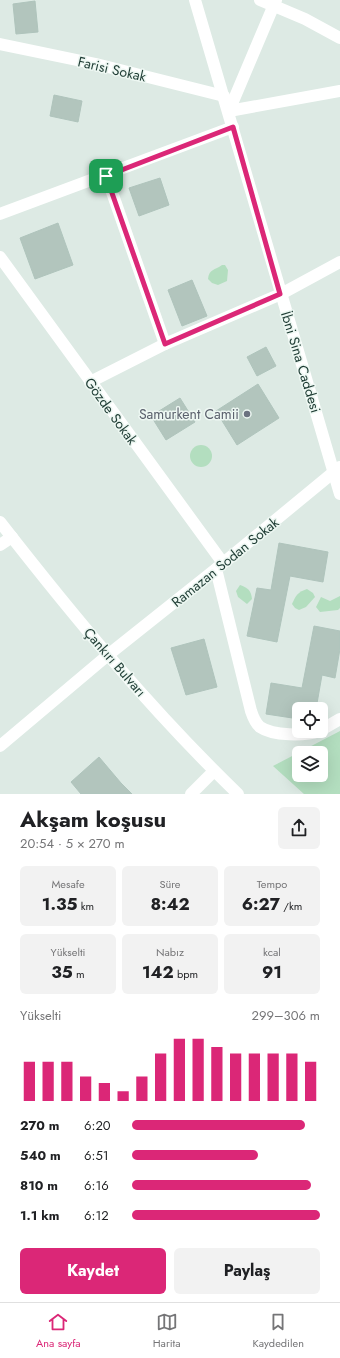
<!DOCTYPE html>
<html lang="tr">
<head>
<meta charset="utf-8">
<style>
	body { margin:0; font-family:Jost,sans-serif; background:#f2f2f2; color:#202124; height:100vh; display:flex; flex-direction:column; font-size:15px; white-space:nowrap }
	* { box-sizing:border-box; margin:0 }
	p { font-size:13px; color:#757577 }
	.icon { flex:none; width:22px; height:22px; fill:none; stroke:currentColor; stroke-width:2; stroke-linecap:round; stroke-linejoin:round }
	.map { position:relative; height:794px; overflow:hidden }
	.details { display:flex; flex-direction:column; background:#fff; flex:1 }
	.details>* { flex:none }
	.buttons { position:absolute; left:292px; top:702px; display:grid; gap:8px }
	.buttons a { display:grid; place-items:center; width:36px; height:36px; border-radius:6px; background:#fff; box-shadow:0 4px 16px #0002; font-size:20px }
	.pin { position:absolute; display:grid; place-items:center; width:34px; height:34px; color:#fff; margin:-17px; border-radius:8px; box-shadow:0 2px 6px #0006 }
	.round { display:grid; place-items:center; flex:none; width:42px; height:42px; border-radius:6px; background:#f2f2f2 }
	.summary { display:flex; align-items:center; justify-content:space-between; height:68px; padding:0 20px }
	h1 { font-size:22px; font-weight:700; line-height:30px }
	.stats { display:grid; grid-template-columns:repeat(3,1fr); gap:6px; height:68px; padding:4px 20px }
	.stats div { display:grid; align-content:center; border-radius:6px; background:#f2f2f2; text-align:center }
	.stats b { font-size:17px; font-weight:700 }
	.stats small { font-size:11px; font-weight:400 }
	.stats p { font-size:11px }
	.chart { height:112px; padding:8px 20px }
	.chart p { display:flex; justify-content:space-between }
	.chart svg { width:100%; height:72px; margin-top:4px; stroke:#db2777; stroke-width:6 }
	.cta { display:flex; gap:8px; margin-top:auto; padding:8px 20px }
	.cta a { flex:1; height:46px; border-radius:6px; background:#db2777; color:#fff; font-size:16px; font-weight:700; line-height:46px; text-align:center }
	.cta a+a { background:#f2f2f2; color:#202124 }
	ul { padding:0 20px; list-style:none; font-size:13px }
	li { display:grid; grid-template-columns:64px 48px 1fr; align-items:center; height:30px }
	li i { height:10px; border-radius:5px; background:#db2777 }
	.tab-bar { display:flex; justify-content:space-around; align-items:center; height:56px; border-top:1px solid #e0e0e0; background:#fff; font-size:11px; color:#757577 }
	.tab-bar a { display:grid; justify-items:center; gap:2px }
	.tab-bar .active { color:#db2777 }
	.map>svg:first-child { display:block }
</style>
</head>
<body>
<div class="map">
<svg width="340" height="794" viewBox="0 0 340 794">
	<rect width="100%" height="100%" fill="#ddeae4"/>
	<g fill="#b3debf" fill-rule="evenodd">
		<path d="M222,265h3l3,5 -1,11 -9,4 -6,-2 -4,-4c1,-10 7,-9 14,-14z"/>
		<circle cx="201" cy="456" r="11"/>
		<path d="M240,585c8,3 11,5 12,14l-5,5 -9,-7 -2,-6z"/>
		<path d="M307,589l6,4 2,4 -9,10 -7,3 -4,-2 -3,-4c4,-9 6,-12 15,-15z"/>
		<polygon points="340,596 340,608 338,610 320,612 316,607 321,597 330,601"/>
		<path d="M340,731v63h-36l-31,-28zM299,753h22v22h-22z"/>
	</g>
	<g fill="#b2c5bd" stroke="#afc4bc">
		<polygon points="35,1 38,32 16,34 13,4"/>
		<polygon points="54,95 82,101 78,122 50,116"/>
		<polygon points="160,178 169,205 139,216 129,188"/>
		<polygon points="58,223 73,265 35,279 20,238"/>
		<polygon points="192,280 207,316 182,326 168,290"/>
		<polygon points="266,347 276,366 257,376 247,357"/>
		<polygon points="258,384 279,418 237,445 216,411"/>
		<polygon points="180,398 195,422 166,440 151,416"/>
		<polygon points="279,543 328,552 323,582 290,576 277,642 247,636 257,588 271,590"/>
		<polygon points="314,626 340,631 340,649 335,678 322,675 316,709 299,709 299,719 266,714 271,683 302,688"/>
		<polygon points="204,639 217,687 186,695 171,648"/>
		<polygon points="99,757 121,783 132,794 81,794 71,782"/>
	</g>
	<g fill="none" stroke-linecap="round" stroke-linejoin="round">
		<g stroke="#fff" stroke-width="12">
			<polyline points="260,0 305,19 340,38"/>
			<polyline points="0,44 96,64 224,96"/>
			<polyline points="229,111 276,0"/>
			<polyline points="229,111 340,91"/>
			<polyline points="106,175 165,344"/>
			<polyline points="0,214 233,127"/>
			<polyline points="0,257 223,563"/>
			<polyline points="90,382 165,344 281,294 340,262"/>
			<polyline points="0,545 12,537"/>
			<path d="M216,569l35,142c2,6 4,12 9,16 13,9 45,9 59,4"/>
			<polyline points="108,655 216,569 340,467"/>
			<polyline points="321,730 340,719"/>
			<polyline points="191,794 214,771"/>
		</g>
		<g stroke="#fff" stroke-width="12">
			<polyline points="195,0 340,494"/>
			<polyline points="0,746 108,655"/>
		</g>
		<path stroke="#fff" stroke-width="12" d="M0,522c74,95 151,188 238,272"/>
	</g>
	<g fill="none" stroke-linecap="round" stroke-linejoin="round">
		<defs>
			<polygon id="route" points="233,127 280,294 165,344 106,176"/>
		</defs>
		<use href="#route" stroke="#fff" stroke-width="8"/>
		<use href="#route" stroke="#db2777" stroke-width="5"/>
	</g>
	<circle fill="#6b7280" stroke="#edf7f2" stroke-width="1.5" cx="247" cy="414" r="4"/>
	<g text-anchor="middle" stroke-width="3" stroke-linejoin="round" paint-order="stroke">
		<g font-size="14" fill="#1d3b33" stroke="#edf7f2">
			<text transform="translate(112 69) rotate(13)" y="5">Farisi Sokak</text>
			<text transform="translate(301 362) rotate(73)" y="5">İbni Sina Caddesi</text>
			<text transform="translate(111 411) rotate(54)" y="5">Gözde Sokak</text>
			<text transform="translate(225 562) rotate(-39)" y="5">Ramazan Sodan Sokak</text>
			<text transform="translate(115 662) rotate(49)" y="5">Çankırı Bulvarı</text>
		</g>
		<g font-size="14" fill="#5b616d" stroke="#edf7f2" text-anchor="end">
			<text x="239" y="419">Samurkent Camii</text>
		</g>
	</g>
</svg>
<div class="buttons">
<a><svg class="icon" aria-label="locate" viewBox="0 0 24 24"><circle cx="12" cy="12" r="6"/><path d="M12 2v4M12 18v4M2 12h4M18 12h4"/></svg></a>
<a><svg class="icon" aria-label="layers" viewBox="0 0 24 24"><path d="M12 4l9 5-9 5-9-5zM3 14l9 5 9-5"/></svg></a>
</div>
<div class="pin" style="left:106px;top:176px;background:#1e9e55"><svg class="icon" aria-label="arrive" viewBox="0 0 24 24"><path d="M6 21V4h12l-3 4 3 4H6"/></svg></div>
</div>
<section class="details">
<div class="summary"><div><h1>Akşam koşusu</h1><p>20:54 · 5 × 270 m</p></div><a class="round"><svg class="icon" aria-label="share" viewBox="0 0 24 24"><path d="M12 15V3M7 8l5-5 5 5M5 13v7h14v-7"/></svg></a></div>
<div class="stats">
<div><p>Mesafe</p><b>1.35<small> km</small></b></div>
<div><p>Süre</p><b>8:42</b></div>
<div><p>Tempo</p><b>6:27<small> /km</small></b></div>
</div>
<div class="stats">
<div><p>Yükselti</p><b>35<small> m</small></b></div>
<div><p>Nabız</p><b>142<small> bpm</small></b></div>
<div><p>kcal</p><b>91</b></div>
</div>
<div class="chart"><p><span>Yükselti</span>299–306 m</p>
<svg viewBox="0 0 160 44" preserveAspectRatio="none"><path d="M5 44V20M15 44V20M25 44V20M35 44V29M45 44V33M55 44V38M65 44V29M75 44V15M85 44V6M95 44V6M105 44V11M115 44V15M125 44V15M135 44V15M145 44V15M155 44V20"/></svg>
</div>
<ul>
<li><b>270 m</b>6:20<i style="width:92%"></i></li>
<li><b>540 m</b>6:51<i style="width:67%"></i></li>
<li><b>810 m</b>6:16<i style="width:95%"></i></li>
<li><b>1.1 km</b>6:12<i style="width:100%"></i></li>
</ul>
<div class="cta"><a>Kaydet</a><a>Paylaş</a></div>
</section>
<nav class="tab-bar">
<a class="active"><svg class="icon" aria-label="home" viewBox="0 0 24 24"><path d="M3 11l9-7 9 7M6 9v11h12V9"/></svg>Ana sayfa</a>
<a><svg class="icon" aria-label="map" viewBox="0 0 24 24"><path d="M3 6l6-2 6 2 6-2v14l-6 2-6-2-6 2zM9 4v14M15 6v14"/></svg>Harita</a>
<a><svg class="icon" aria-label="saved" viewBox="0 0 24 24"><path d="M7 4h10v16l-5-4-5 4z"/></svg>Kaydedilen</a>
</nav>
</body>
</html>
